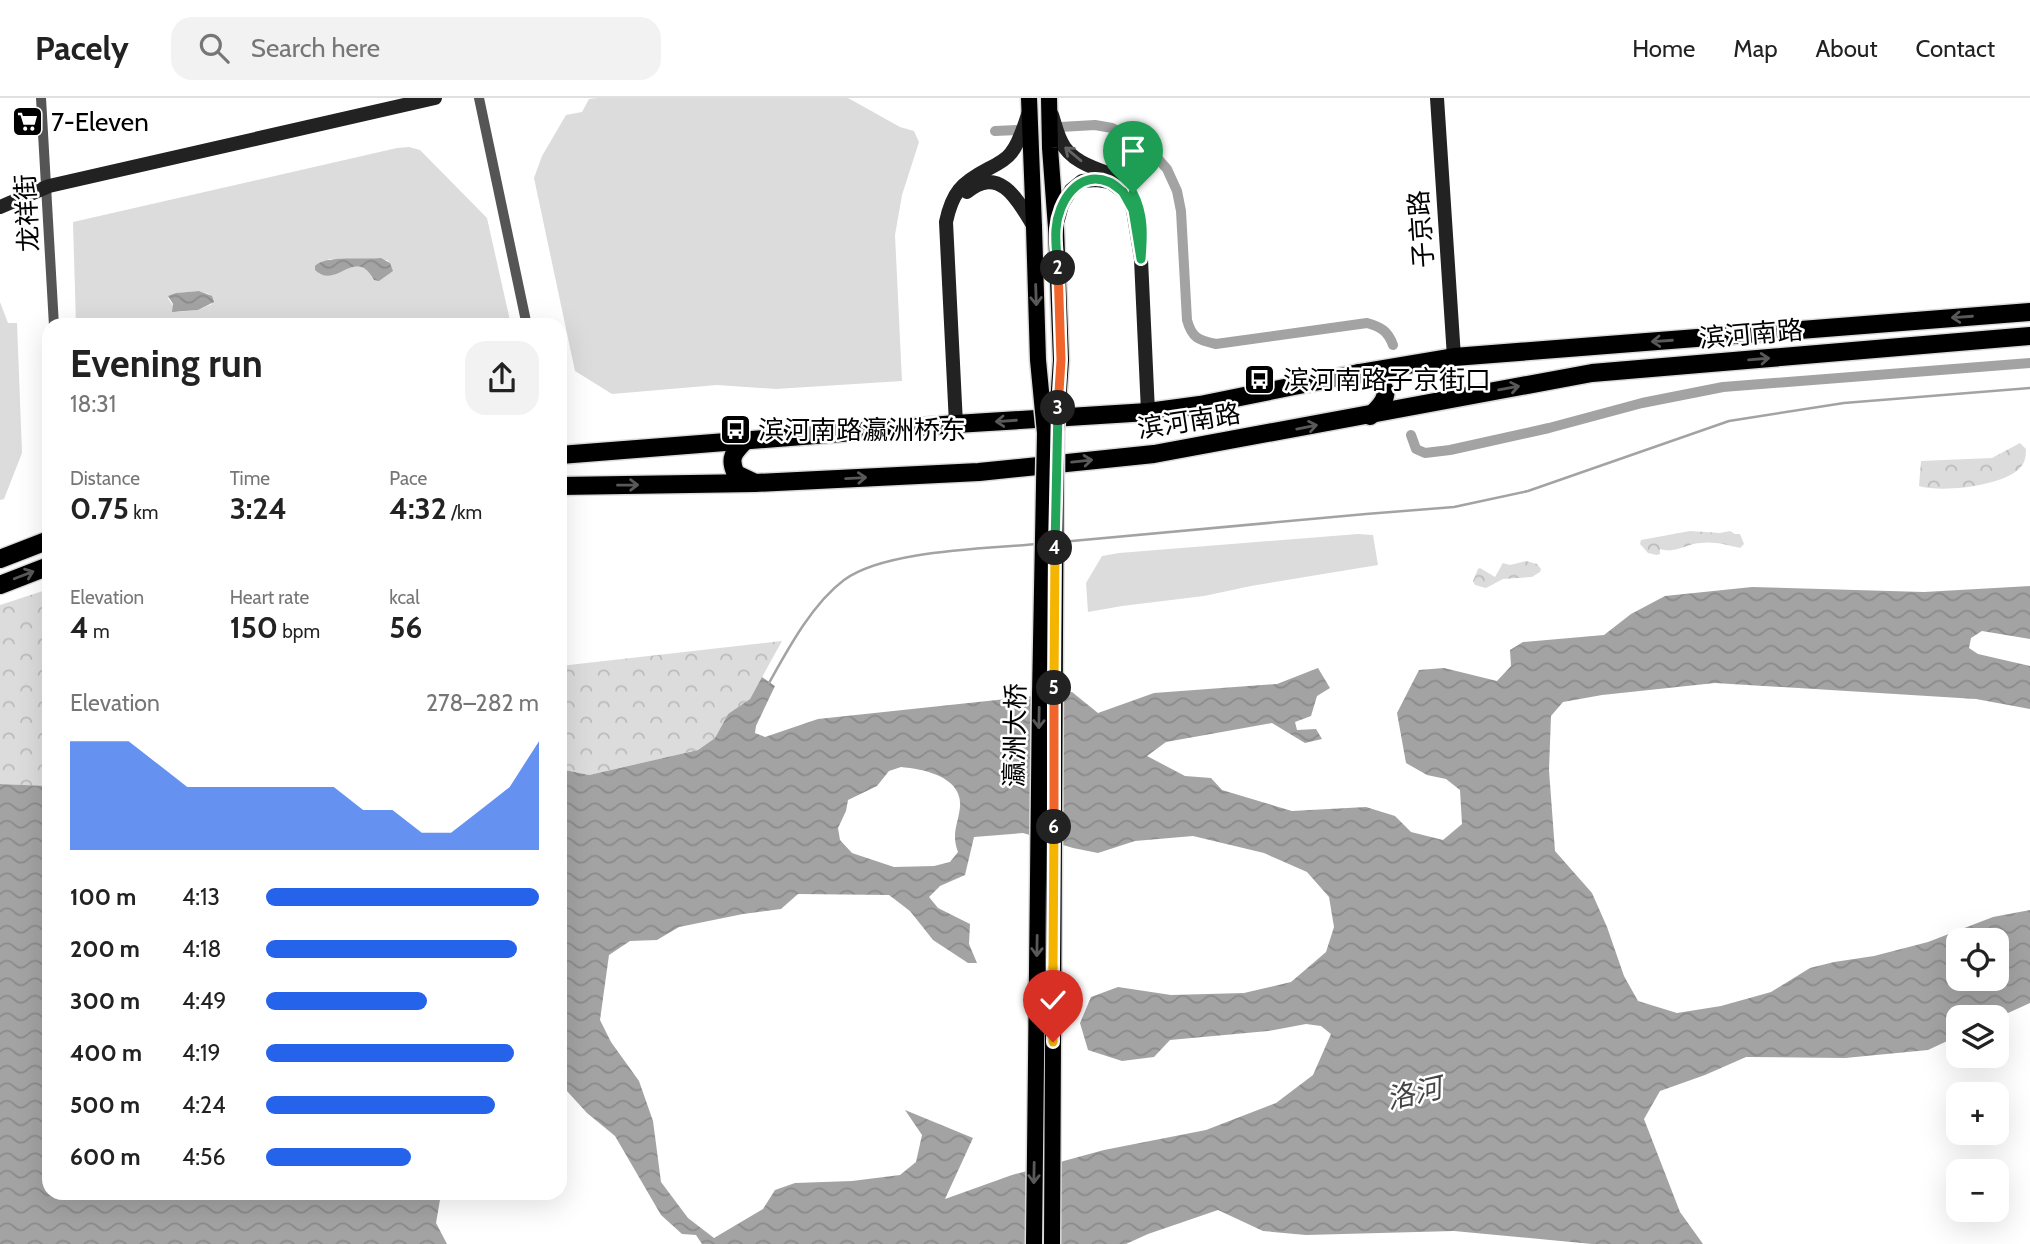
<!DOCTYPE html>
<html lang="en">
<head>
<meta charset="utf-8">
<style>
	body { margin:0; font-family:Cabin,"Noto Sans SC",sans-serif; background:#f2f2f2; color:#222; height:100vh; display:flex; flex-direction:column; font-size:26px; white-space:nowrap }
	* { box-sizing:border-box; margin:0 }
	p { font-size:23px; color:#767676 }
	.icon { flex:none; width:38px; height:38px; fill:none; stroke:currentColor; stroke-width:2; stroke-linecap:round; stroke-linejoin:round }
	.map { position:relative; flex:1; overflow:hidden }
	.details { position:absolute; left:42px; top:220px; width:525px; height:882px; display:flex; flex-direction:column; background:#fff; border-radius:21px; box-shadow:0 7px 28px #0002 }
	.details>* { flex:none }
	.tools { position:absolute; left:1946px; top:830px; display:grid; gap:14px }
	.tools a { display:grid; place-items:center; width:63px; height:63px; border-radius:14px; background:#fff; box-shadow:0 7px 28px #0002; font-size:35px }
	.pin { position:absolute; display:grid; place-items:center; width:60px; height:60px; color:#fff; margin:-72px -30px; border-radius:50% 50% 50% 0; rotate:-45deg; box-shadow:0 0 7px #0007 }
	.pin .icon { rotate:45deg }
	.km { position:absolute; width:35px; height:35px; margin:-18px; border-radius:50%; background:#222; color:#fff; font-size:19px; line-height:35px; text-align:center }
	.round { display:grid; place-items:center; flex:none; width:74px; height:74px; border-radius:21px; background:#f2f2f2 }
	.head { display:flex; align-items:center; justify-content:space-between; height:119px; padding:0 28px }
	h1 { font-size:38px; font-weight:700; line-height:52px }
	.metrics { display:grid; grid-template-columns:repeat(3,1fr); gap:10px; height:119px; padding:7px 28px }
	.metrics div { display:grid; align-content:center }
	.metrics b { font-size:30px; font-weight:700 }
	.metrics small { font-size:19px; font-weight:400 }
	.metrics p { font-size:19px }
	.chart { height:196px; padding:14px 28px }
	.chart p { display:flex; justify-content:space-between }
	.chart svg { width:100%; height:126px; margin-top:7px; fill:#2563eb; opacity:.7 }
	ul { padding:0 28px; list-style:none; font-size:23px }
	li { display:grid; grid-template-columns:112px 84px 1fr; align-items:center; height:52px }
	li i { height:18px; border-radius:9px; background:#2563eb }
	header { display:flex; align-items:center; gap:42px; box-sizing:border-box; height:98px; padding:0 35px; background:#fff; border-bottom:2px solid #e0e0e0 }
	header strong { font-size:33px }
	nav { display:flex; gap:38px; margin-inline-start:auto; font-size:24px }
	.search { width:490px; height:63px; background:#f2f2f2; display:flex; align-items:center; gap:18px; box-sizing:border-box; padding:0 24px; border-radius:21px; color:#767676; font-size:26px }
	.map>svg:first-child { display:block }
</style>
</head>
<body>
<header>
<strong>Pacely</strong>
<div class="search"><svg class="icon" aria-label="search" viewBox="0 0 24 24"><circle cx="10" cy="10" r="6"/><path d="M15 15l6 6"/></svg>Search here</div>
<nav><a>Home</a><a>Map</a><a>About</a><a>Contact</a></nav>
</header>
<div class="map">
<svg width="2030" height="1146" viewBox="0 0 2030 1146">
	<defs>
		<pattern id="forest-crowns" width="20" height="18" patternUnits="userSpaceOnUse" patternTransform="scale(1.75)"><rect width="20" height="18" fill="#dcdcdc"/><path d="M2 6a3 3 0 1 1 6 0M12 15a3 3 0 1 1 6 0" fill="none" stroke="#bbb"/></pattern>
		<pattern id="water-waves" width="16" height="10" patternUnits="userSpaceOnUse" patternTransform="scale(1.75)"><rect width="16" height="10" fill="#a3a3a3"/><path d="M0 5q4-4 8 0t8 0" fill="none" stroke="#8b8b8b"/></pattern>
	</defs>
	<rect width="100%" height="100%" fill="#fff"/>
	<g fill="#dcdcdc" fill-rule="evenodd">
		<polygon points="598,0 848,0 900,29 914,33 919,44 902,97 895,137 902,283 776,291 717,287 612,296 575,273 534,80 542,58 566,17 582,14 589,1"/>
		<path d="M409,49l11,3 67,68 24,107h-435l-3,-103 324,-74zM329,161l58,1 3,3 -17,15c-14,-30 -33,6 -55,-5zM199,193l10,3 3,10 -14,6 -21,2 -9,-14 8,-5z"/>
		<polygon points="0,204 8,225 17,225 22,355 4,401 0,402"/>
		<polygon points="1358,436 1373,437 1378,467 1251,488 1204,498 1122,508 1088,514 1086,485 1102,458 1119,455"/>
	</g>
	<g fill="url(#forest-crowns)">
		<path d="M2020,345l6,6c0,8 -1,14 -7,20 -18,17 -77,24 -100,17l2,-25 71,-3z"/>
		<path d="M1690,433l30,2 10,-2 5,3h5l4,10 -4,4c-12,-3 -27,-7 -40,-5 -15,1 -24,11 -40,6v5l-3,1 -9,-2 -8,-9 1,-4z"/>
		<polygon points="1526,463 1537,466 1541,471 1540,474 1532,479 1503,481 1486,490 1475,487 1473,483 1478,471 1480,470 1495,479 1503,465 1510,467"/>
		<polygon points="49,491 49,688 0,686 0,507"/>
		<polygon points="782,543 750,601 728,616 715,640 698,652 589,677 560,671 560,568"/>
	</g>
	<g fill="url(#water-waves)" fill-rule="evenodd">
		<path d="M381,160l9,5 3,8 -14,10 -5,-1c-19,-35 -37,11 -59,-10v-4c10,-11 49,-6 66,-8z"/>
		<polygon points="199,193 212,198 214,204 198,212 172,214 173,206 168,198 176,195"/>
		<path d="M2030,488v53l-48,-8 -11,7 -2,10 9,6 52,12v43l-54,-10 -261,-16 -113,12 -39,7 -12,14 -2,54 6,81 37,42 15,34 17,49 14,25 39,12 44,-7 50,-14 39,-24 24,-6 40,-6 54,-14 65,-25 37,-7v93l-33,15v-1h-39v19l-30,14 -83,8 -99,-1 -41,18 -45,16 -16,28 36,93 23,32h-111l-138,-13 -148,4 -43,-4 -45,-21 -70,24 -22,10h-424l-6,-9 -14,-1 -21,-19 -46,-79 -28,-23 -21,-23 -1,-32 -5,-10v-279l29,6 109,-25 17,-12 13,-24 22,-15 12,-22 13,9 -19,40 -1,7 10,4 53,-18 254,-27 26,21 56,-20 123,-9 41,-16 12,20 -13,8 -6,20 -16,6 2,8 19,-1 6,10 -17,4 -33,-20 -106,19 -19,14 38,20 26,2 11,12 70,21 74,-4 29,9 16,16 32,8 19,-16 -2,-34 -14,-11 -19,-4 -21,-12 -9,-50 22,-43 25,-2 53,13 14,-15 -1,-16 13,-8 81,-7 27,-21 34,-18 87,-9 172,5zM901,669c23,2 62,10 59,40 -2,18 -9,26 -2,45l-8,10 -16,4 -40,1 -42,-14 -12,-13 -2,-12 8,-17 2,-11 29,-14 12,-15zM1023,735l50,15 25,5 37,-12 58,-5 71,17 43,19 22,25 5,30 -8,25 -35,30 -47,11 -73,2 -53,-8 -27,10 -11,26 8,27 34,11 32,-4 16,-17 98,-9 38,-7 15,2 10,8 -18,41 -37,28 -70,27 -102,20 -92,25 -67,24 28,-61 -68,-28 17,25 -6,27 -16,13 -48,6 -57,2 -20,7 -12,19 -49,29 -26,-20 -27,-36 -8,-61 -14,-40 -28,-39 -11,-22 9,-65 21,-14 27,-1 22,-13 64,-13 38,-5 17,-15 91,1 21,16 23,29 35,23h9l-8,-19 1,-20 -32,-16 -9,-11 11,-11 25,-11 9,-38zM1958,842h39v38h-39z"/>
		<polygon points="0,686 49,688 49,1096 441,1096 436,1125 447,1146 0,1146"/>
	</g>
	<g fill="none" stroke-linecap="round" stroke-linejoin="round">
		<g stroke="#a3a3a3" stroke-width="2.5">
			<polyline points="1061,444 1366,416 1454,409 1528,393 1729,323 1844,305 2030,290"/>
			<path d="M769,585c19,-34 43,-79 75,-103 41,-30 142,-31 193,-36"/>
		</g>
		<g stroke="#a3a3a3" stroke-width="10">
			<path d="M1060,29l35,-2 17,3 21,10 19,14 15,17 10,22 4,20 6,109c5,18 11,20 29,24l151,-21c14,4 21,8 26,22"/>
			<polyline points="995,33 1017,32"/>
			<polyline points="1411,337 1416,351 1425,355 1450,352 1549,330 1642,305 1723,289 2030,265"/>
		</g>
		<defs>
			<g id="primary">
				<polyline points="1029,0 1034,129"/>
				<polyline points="1049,0 1050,50 1056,130"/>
			</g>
			<g id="highway">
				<path d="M1359,275c28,11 37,20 11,43"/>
				<path d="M746,342c-12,12 -18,18 -10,34l17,8"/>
				<polyline points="560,357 956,326 1148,314 1200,307 1359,275 1454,259 2030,214"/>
				<polyline points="560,388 755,385 979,374 1154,356 1592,275 2030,238"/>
				<polyline points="0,461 49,442"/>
				<polyline points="0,487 49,468"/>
			</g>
		</defs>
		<use href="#primary" stroke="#dbdbdb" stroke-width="19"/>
		<use href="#highway" stroke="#dbdbdb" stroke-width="21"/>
		<g stroke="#555" stroke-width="10">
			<polyline points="41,0 54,228"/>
			<polyline points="479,0 527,228"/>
		</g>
		<g stroke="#222" stroke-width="14">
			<polyline points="1437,0 1454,259"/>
			<path d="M1052,17c3,9 5,18 9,26 9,21 36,28 55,35"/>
			<path d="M967,94c33,-28 52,10 67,35"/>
			<polyline points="0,109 49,88 435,0"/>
			<polyline points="1058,122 1062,107 1071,92 1082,83 1097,82 1110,84 1125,95 1133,112 1141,161 1148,314"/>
			<path d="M956,326l-10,-202c6,-29 15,-39 42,-53 8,-4 18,-9 23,-16 9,-11 13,-28 18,-41"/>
		</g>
		<use href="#primary" stroke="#000" stroke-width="16"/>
		<use href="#highway" stroke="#000" stroke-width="18"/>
		<defs>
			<g id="primary-bridge">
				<polyline points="1034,129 1038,262 1045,335 1040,597 1034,1146"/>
				<polyline points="1052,1146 1056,334 1061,262 1056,130"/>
			</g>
		</defs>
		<use href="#primary-bridge" stroke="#dbdbdb" stroke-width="19" stroke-linecap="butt"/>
		<use href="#primary-bridge" stroke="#000" stroke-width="16"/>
	</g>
	<defs><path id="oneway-shaft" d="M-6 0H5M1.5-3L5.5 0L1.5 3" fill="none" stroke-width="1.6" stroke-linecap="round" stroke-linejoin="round" transform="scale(1.75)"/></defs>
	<use stroke="#646464" href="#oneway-shaft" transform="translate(1073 56) rotate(-140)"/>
	<g stroke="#595959">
		<use href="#oneway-shaft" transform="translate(1036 197) rotate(88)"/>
		<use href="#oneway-shaft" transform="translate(1962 219) rotate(176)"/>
		<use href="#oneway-shaft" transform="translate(1662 243) rotate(176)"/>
		<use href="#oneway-shaft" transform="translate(1759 261) rotate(-5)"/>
		<use href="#oneway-shaft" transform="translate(1509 290) rotate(-10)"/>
		<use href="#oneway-shaft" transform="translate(1006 323) rotate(176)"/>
		<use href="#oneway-shaft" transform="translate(1307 329) rotate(-11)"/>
		<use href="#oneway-shaft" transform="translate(1082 363) rotate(-6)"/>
		<use href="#oneway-shaft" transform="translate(856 380) rotate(-3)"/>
		<use href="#oneway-shaft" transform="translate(628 387) rotate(-1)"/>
		<use href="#oneway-shaft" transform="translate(24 477) rotate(-21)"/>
		<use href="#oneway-shaft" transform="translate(1039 620) rotate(91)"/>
		<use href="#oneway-shaft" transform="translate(1037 848) rotate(91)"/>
		<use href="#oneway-shaft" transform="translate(1034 1075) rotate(91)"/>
	</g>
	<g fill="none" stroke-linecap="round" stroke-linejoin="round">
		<defs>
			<path id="split-1" d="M1123,94l10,18 8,49c2,-24 3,-45 -8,-66"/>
			<path id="split-2" d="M1058,170c-1,-12 -3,-26 -2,-39 2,-27 22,-60 53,-47 5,2 10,7 14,10"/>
			<polyline id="split-3" points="1058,310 1061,262 1058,170"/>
			<polyline id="split-4" points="1055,450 1058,310"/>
			<polyline id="split-5" points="1054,590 1055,450"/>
			<polyline id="split-6" points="1054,729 1054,590"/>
			<polyline id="split-7" points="1053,869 1054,729"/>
			<polyline id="split-8" points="1053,944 1053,869"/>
		</defs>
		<use href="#split-1" stroke="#fff" stroke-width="14"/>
		<use href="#split-2" stroke="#fff" stroke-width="14"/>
		<use href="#split-3" stroke="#fff" stroke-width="14"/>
		<use href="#split-4" stroke="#fff" stroke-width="14"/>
		<use href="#split-5" stroke="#fff" stroke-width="14"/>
		<use href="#split-6" stroke="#fff" stroke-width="14"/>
		<use href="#split-7" stroke="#fff" stroke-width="14"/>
		<use href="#split-8" stroke="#fff" stroke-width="14"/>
		<use href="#split-1" stroke="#22a559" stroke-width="9"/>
		<use href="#split-2" stroke="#22a559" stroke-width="9"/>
		<use href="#split-3" stroke="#f0652b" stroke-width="9"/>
		<use href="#split-4" stroke="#22a559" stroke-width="9"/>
		<use href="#split-5" stroke="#f5b400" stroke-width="9"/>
		<use href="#split-6" stroke="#f0652b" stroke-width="9"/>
		<use href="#split-7" stroke="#f5b400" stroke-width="9"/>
		<use href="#split-8" stroke="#f5b400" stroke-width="9"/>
	</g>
	<defs>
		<symbol id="supermarket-square" viewBox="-11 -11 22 22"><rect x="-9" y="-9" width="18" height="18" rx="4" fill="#000" stroke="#fff"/><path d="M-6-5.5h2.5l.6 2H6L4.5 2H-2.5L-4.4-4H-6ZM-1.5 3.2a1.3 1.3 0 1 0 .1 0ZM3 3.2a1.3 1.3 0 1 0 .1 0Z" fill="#fff"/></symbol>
		<symbol id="bus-square" viewBox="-11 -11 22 22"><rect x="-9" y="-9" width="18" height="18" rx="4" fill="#000" stroke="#fff"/><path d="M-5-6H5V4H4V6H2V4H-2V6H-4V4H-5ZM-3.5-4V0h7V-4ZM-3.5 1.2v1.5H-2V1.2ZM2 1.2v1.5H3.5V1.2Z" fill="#fff"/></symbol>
	</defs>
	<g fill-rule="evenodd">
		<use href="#supermarket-square" x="10" y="6" width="35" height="35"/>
		<use href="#bus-square" x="1242" y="264" width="35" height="35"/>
		<use href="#bus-square" x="718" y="314" width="35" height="35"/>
	</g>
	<g text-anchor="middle" stroke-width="5" stroke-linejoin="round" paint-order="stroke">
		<g font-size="26" fill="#000" stroke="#fff" text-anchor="start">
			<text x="51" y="33">7-Eleven</text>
			<text x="1283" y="291">滨河南路子京街口</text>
			<text x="758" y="341">滨河南路瀛洲桥东</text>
		</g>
		<g font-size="26" fill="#000" stroke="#fff">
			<text transform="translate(27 115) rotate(-93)" y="9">龙祥街</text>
			<text transform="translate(1421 131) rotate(-94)" y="9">子京路</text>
			<text transform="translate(1751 236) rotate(-5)" y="9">滨河南路</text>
			<text transform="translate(1189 323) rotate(-9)" y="9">滨河南路</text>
			<text transform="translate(1015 637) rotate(-89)" y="9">瀛洲大桥</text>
		</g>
		<g font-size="28" font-style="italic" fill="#444" stroke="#fff">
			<text transform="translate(1414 995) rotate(-13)" y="10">洛河</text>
		</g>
	</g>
</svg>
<div class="tools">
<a><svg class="icon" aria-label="locate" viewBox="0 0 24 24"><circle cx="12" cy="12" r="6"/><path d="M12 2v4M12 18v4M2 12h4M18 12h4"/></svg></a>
<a><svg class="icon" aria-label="layers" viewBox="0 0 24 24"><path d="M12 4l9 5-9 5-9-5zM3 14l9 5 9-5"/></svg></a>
<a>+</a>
<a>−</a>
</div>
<div class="pin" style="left:1133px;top:95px;background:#1e9e55"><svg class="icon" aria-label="arrive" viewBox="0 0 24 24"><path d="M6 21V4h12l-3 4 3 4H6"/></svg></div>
<div class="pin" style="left:1053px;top:944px;background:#d93025"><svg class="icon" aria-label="check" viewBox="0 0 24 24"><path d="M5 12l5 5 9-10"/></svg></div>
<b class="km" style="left:1058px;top:170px">2</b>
<b class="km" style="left:1058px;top:310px">3</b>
<b class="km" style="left:1055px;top:450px">4</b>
<b class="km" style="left:1054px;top:590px">5</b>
<b class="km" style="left:1054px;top:729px">6</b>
<section class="details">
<div class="head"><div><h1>Evening run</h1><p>18:31</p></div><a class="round"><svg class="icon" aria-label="share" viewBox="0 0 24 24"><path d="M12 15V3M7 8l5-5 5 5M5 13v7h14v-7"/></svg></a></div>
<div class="metrics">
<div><p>Distance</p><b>0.75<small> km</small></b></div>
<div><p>Time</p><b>3:24</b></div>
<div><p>Pace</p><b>4:32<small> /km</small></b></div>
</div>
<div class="metrics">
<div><p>Elevation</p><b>4<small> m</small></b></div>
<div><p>Heart rate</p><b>150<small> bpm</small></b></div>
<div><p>kcal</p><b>56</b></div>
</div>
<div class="chart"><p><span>Elevation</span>278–282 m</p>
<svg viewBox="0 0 160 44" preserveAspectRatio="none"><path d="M0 44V6L10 6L20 6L30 14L40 22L50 22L60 22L70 22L80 22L90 22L100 30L110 30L120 38L130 38L140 30L150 22L160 6V44z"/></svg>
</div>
<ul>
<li><b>100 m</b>4:13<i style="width:100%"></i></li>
<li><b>200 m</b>4:18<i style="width:92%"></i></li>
<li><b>300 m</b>4:49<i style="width:59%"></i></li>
<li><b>400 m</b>4:19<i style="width:91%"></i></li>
<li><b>500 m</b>4:24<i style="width:84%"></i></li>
<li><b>600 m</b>4:56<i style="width:53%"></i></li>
</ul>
</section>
</div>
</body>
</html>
